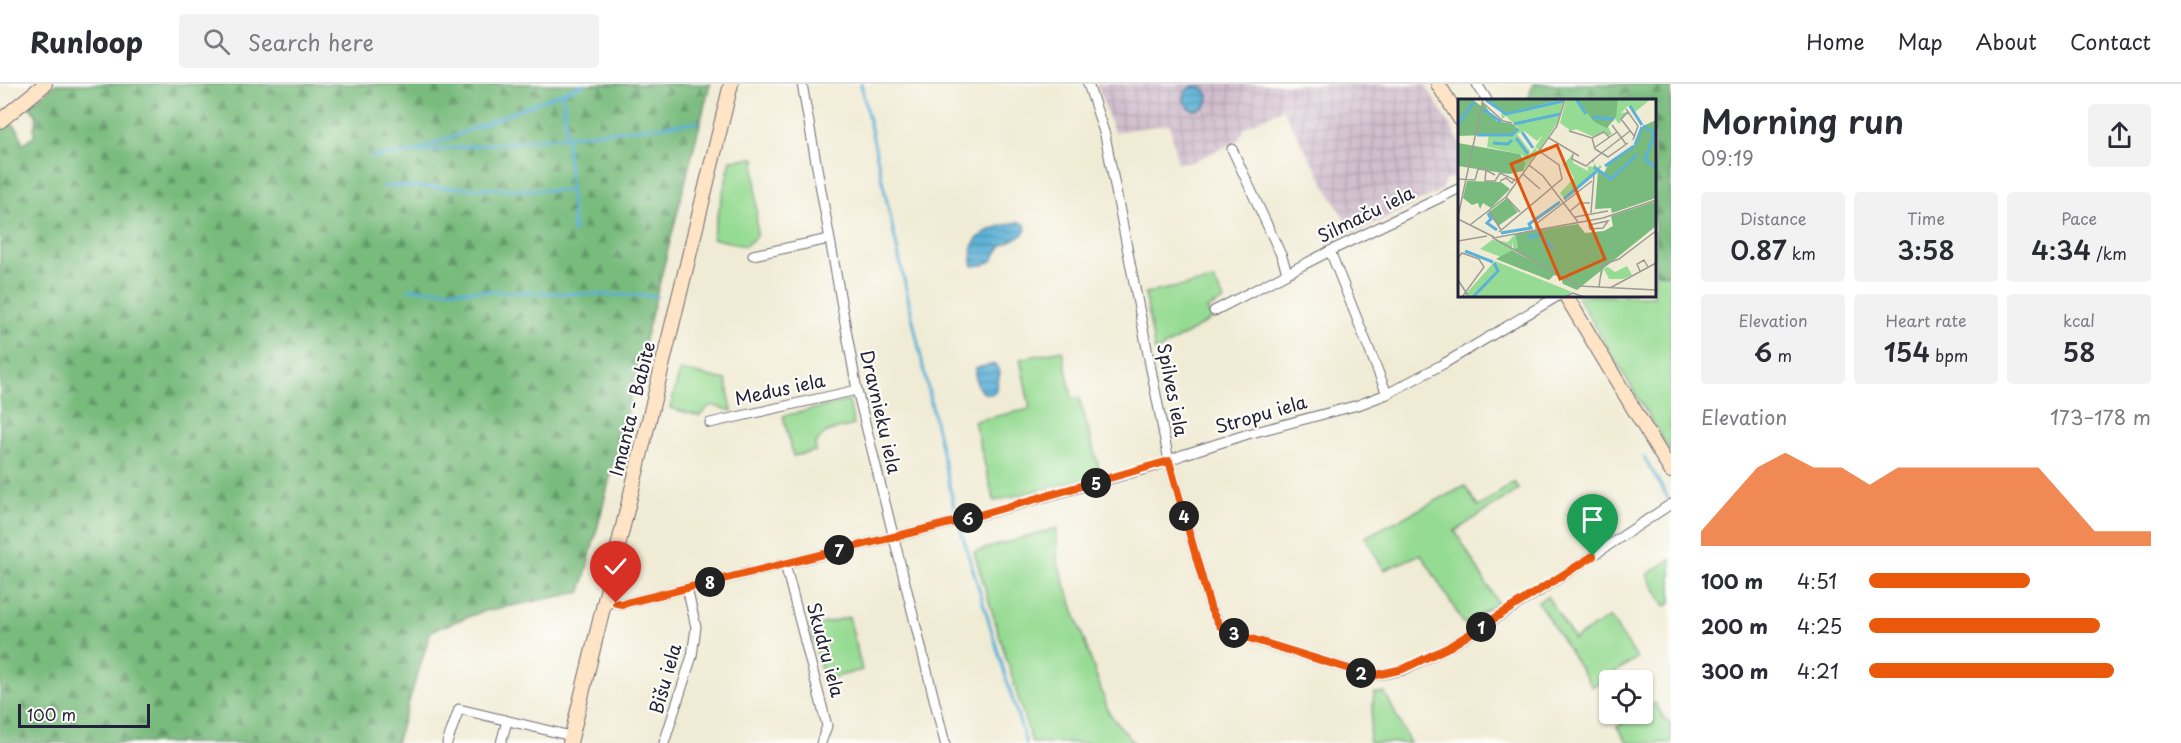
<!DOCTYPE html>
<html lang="en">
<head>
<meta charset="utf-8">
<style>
	body { margin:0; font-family:"Playpen Sans",sans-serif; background:#f2f2f3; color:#2b2b33; height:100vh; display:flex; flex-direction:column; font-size:22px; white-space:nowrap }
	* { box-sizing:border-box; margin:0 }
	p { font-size:20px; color:#7c7c81 }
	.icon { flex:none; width:33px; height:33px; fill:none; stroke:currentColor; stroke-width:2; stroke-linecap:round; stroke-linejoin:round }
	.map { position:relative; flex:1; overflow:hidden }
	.sheet { display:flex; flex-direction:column; background:#fff; width:510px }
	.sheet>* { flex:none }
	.buttons { position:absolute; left:1599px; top:586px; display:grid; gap:12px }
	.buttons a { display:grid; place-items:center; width:54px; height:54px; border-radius:6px; background:#fff; box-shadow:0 2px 4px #0004; font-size:30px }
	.scale { position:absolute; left:18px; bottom:15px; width:132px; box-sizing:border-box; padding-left:6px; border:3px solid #22223b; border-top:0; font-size:16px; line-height:21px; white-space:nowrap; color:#22223b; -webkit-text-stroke:4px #fdfcf7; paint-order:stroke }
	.pin { position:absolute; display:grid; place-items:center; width:51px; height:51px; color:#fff; margin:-62px -26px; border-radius:50% 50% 50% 0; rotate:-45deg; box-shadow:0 0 6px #0007 }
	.pin .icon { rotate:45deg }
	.km { position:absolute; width:30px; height:30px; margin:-15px; border-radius:50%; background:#222; color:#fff; font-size:16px; line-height:30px; text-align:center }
	.round { display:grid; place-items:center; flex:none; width:63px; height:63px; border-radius:6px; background:#f2f2f3 }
	.head { display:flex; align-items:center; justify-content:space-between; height:102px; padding:0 30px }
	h1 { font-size:33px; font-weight:600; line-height:45px }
	.figures { display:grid; grid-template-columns:repeat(3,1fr); gap:9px; height:102px; padding:6px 30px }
	.figures div { display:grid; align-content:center; border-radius:6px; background:#f2f2f3; text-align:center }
	.figures b { font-size:26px; font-weight:600 }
	.figures small { font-size:16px; font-weight:400 }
	.figures p { font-size:16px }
	.chart { height:168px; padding:12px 30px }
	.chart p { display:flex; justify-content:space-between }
	.chart svg { width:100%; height:108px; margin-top:6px; fill:#ea580c; opacity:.7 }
	ul { padding:0 30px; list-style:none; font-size:20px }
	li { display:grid; grid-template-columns:96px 72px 1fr; align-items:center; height:45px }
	li i { height:15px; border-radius:8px; background:#ea580c }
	header { display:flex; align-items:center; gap:36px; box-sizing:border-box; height:84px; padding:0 30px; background:#fff; border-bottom:2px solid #e1e1e2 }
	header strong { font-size:28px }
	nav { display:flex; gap:33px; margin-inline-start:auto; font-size:21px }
	.search { width:420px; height:54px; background:#f2f2f3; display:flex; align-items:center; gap:15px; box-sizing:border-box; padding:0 21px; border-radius:6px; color:#7c7c81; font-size:22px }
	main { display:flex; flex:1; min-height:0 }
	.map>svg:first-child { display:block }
</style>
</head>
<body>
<header>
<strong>Runloop</strong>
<div class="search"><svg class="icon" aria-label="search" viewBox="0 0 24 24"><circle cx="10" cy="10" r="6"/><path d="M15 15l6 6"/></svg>Search here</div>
<nav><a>Home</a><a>Map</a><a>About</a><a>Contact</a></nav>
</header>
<main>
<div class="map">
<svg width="1671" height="659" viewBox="0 0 1671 659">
	<defs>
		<pattern id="industrial-grid" width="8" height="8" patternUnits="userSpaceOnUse" patternTransform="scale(1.5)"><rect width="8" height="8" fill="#d0bdcd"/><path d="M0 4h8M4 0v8" fill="none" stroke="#b2a2b1"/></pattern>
		<pattern id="forest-firs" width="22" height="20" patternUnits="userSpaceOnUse" patternTransform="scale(1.5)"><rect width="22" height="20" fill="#78bb7d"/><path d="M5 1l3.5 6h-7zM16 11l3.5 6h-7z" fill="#629868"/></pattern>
		<pattern id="water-rules" width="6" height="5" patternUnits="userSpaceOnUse" patternTransform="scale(1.5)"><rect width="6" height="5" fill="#5bb1d7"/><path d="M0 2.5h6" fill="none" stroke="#4b90b0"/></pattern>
	</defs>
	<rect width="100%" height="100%" fill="#fdfcf7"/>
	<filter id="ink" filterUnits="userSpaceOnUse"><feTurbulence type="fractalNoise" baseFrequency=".0167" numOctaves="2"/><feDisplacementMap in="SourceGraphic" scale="12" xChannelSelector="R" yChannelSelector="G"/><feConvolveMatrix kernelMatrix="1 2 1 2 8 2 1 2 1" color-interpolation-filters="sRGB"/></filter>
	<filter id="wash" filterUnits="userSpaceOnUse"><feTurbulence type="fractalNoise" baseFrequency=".008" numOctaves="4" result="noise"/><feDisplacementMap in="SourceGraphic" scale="24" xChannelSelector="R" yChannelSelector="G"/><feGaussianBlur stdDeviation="1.35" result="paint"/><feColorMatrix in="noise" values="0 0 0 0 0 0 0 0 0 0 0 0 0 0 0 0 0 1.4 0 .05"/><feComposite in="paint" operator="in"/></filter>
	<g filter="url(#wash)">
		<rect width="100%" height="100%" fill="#f0ebd4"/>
		<polygon fill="url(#industrial-grid)" points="1097,0 1425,0 1459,57 1459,96 1452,94 1445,96 1442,106 1353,150 1282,25 1245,43 1238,57 1192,78 1177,78 1170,40 1114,48"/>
		<g fill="#96db93" stroke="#5c7e67" stroke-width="1.5">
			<polygon points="755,74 757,152 745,162 712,154 731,76"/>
			<polygon points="1655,188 1671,191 1671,369 1577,212 1654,212"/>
			<polygon points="1214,196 1224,216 1207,225 1212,235 1155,268 1145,209"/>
			<polygon points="1062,266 1072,314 1079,313 1101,391 994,417 974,337 1030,325 1020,275"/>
			<polygon points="680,286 726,296 732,327 711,321 699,332 670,324"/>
			<polygon points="849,317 854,341 826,348 815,360 816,367 793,372 783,332"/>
			<polygon points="1514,398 1519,405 1455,447 1498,519 1464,540 1421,470 1384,486 1365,453 1465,402 1478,423"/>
			<polygon points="1057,444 1057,477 1109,629 1134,659 1032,659 974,468"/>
			<polygon points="1671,475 1671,519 1665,522 1647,491"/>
			<polygon points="1547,512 1574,555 1610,533 1637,574 1592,603 1538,518"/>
			<polygon points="849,533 862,586 824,596 810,543"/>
			<polygon points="1374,609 1385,609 1410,659 1369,659"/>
			<polygon points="1655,619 1666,638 1669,637 1671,640 1671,659 1628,659 1617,643 1637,630 1642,630 1643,627"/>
		</g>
		<g fill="url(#forest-firs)" stroke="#4d6e5c" stroke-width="1.5">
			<path d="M56,0h654l-129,508 -100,20 -50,19 -35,112h-396v-617l6,-5c12,4 14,11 16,23l12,-7v-9l3,-12 -8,-10z"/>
			<polygon points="1533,0 1671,0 1671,191 1655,188 1654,16 1528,16"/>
		</g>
		<g fill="url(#water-rules)" stroke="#3e6a89" stroke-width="1.5">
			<circle cx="1196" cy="14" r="12"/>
			<path d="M1018,138l7,2 1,6 -4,5 -21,11 -9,15 -9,4 -10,1c-8,-33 19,-38 45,-44z"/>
			<path d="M995,280l5,9 -5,20c-18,5 -20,-12 -20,-25z"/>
		</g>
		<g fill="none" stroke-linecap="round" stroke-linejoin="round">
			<g stroke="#5bb1d7" stroke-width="3">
				<polyline points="861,0 954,423"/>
				<polyline points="563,9 574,149"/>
				<polyline points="419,66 584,0"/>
				<polyline points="371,73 698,38"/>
				<polyline points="384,102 571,107"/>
				<polyline points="409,205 657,212"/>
				<polyline points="1644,373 1668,414"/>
				<polyline points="959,440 1026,659"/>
			</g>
		</g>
	</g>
	<g filter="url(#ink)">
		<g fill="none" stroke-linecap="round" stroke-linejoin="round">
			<defs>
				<g id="street">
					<polyline points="802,0 857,306 945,659"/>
					<polyline points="1088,0 1105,51 1169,377 1211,526 1220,541 1229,548 1372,592 1403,586 1449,563 1541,506 1671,420"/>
					<polyline points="1477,0 1487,16"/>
					<polyline points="1232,65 1282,173 1287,188"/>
					<polyline points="1330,167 1387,310"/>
					<polyline points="753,171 829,155"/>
					<polyline points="1214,227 1330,167 1460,104"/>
					<polyline points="710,339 857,306"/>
					<polyline points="785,480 827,642 821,659"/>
					<polyline points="604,517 622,520 959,437 1153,383 1182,371 1248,350 1358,321 1387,310 1445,279 1558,212"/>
					<polyline points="447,659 459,625 571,652"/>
					<polyline points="501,659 507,637"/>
					<polyline points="664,659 692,572 696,543 687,504"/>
				</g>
				<g id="secondary">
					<polyline points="1438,0 1460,35"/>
					<polyline points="0,37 45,0"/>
					<polyline points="1566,212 1671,387"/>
					<polyline points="570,659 731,0"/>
				</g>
			</defs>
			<use href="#street" stroke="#6a6871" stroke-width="11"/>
			<use href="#secondary" stroke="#6a6871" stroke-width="16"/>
			<use href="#street" stroke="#fff" stroke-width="9"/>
			<use href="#secondary" stroke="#ffe4c6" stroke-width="14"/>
		</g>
	</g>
	<g fill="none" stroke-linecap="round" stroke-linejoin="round" filter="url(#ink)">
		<defs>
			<polyline id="route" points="616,519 622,520 958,437 1169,377 1211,526 1220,542 1239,551 1372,592 1403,585 1449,563 1593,472"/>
		</defs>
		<use href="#route" stroke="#fff" stroke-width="12"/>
		<use href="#route" stroke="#ea580c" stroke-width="8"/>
	</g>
	<g text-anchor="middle" stroke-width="4.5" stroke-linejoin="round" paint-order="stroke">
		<g font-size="18" fill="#22223b" stroke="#fdfcf7">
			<text transform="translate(1366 131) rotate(-26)" y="6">Silmaču iela</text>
			<text transform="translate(780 306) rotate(-12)" y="6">Medus iela</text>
			<text transform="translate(1172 306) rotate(79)" y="6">Spilves iela</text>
			<text transform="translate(633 325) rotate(-76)" y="6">Imanta - Babīte</text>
			<text transform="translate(880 328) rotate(77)" y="6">Dravnieku iela</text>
			<text transform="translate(1261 331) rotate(-16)" y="6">Stropu iela</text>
			<text transform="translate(825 566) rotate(75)" y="6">Skudru iela</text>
			<text transform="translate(666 595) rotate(-74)" y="6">Bišu iela</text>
		</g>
	</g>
	<g transform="translate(1458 15)">
		<rect width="198" height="198" fill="#f0ebd4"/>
		<path d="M108,0h10l18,23 14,5 4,7 -3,2 -4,-4 -11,5 -18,-8 -5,2 -11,-8zM160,0h33l-16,13 -7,-6 -7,7 6,-1 -8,12 -4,-5zM106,1l-6,22 -19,28 -4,-3 8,-12 -6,6 -13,-10 -7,3 13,17 -1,4 6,-7 3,3 -15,20 1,-14 -4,-3 -33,-7 2,-14 24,1 5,-6 -12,-12 -4,3 -1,-6zM114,56l1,8 15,8v-5l5,1 2,-5 1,7 4,-4 2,2 -38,31 -4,-5 14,-15 -7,-13 -5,1zM57,135l3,13 -4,4 -2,-10v9l-11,7 -21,-8 12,-9 16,2zM169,167l5,9 -9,4h-14l-5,-10 -3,8v-7l7,-3 7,5z" fill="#96db93"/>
		<path d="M0,0h14l9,7 2,-3 13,18 17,3 5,5 -5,5 -55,2zM27,0h79l-59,14zM118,0h42l-2,18 -9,11 -13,-6zM198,21v78l-44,15 -1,-5 -16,1 3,-39 5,5 6,-12 25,-17 9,-20zM0,44l62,11 5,9 -2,8 -14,3 -51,-8zM9,82l34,1 9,7 -19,19 -8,-5 -3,6 -2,-6 -6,2 -9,-7zM49,99l11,14 -20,14 -10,-13zM198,102v25l-79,64 -14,-6 -2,-6 -47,-28 4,-3 -3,-13 63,-10 7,9 19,-2 9,-5 -2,-10zM54,151l49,27 -7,-2 -5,5 -53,-21z" fill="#78bb7d"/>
		<path d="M37,162l77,31 -7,5h-102z" fill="#96db93"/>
		<path fill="none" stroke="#5bb1d7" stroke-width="3" d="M118,0l10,15M28,1l20,14 57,-13M172,7l12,19M25,10l18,13M134,18l22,2M0,25l16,-22M56,25l46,-10M185,27l12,7 -10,26 11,9M64,33l11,16M19,36h35l6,-6M58,39l12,16M35,44l15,1 4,-4M177,46l7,-18M147,67l29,-20M136,68l17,12 27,-25M106,100l33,-28M30,114l3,6 -4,4 10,7M43,134l30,-5 -2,-4 31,-22M72,136l1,3 7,-4 15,14M7,152l28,11M15,198l25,-26 -4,-8"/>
		<path fill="none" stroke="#9e9b97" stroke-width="1.5" d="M24,3l21,19 9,2M168,10l12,17 -5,14M170,13l-7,7 14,18M154,26l14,19M111,32l23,7 12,-6 5,5M91,39l30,18M134,39l3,11 13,8 20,-14M136,49l23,-16M115,55l-1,5 14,7 8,-7 -2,3M136,60l36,-28M71,66l14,11 35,46M65,75l17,15M37,76l-9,-5 -1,11h10l5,-8 17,8M0,80l17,1 3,-11 8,1M42,82l6,-3 6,5 3,-4M48,98l14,15M198,101l-53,18 -110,20 86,48 77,4M31,111l12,20M112,112l10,-8h10M133,114l3,-38M0,118l25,-118M117,118l33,-6M0,120l36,18M150,122l-5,7 -13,1 -1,-4zM12,126l36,-28 51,-71 8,-27M78,130v-5l56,-43M41,133l63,-53 -3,-14 -20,-14M0,142l29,-5M0,159l4,-5 17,6 5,8 -22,30M182,172l-3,-7 7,-4 4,7M0,181l11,17M141,188l3,-22 17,-6 37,-28M152,189l46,-25M107,198l8,-4 11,4"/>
		<path fill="#de560e" fill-opacity="0.15" stroke="#de560e" stroke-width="3" d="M99,46l48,114 -45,20 -49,-115z"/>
		<rect width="198" height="198" fill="none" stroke="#22223b" stroke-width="3"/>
	</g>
</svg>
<div class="buttons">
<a><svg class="icon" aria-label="locate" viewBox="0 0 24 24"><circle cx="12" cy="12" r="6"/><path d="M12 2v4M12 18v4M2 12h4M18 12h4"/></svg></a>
</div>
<div class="scale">100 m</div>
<div class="pin" style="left:1593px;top:472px;background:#1e9e55"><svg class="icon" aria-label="arrive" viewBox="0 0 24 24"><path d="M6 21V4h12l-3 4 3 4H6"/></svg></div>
<div class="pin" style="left:616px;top:519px;background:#d93025"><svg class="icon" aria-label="check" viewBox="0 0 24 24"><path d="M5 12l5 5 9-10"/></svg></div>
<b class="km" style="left:1481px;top:543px">1</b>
<b class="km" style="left:1361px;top:589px">2</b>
<b class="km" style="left:1234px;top:549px">3</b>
<b class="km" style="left:1184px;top:432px">4</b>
<b class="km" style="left:1096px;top:399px">5</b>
<b class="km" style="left:968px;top:434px">6</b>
<b class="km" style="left:839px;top:466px">7</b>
<b class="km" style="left:710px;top:498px">8</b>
</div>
<section class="sheet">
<div class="head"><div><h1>Morning run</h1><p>09:19</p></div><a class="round"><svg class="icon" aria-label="share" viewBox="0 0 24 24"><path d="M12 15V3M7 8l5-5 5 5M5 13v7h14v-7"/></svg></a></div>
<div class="figures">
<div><p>Distance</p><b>0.87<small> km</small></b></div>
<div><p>Time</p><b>3:58</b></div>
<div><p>Pace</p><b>4:34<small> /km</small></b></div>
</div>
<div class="figures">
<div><p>Elevation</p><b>6<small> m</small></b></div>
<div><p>Heart rate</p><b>154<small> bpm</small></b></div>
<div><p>kcal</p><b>58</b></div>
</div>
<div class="chart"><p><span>Elevation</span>173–178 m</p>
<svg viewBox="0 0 160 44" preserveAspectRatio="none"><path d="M0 44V38L10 25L20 12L30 6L40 12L50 12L60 19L70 12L80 12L90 12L100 12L110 12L120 12L130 25L140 38L150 38L160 38V44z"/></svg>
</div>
<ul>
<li><b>100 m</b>4:51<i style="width:57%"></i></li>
<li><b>200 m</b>4:25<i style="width:82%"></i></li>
<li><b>300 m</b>4:21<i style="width:87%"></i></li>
</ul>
</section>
</main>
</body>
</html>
